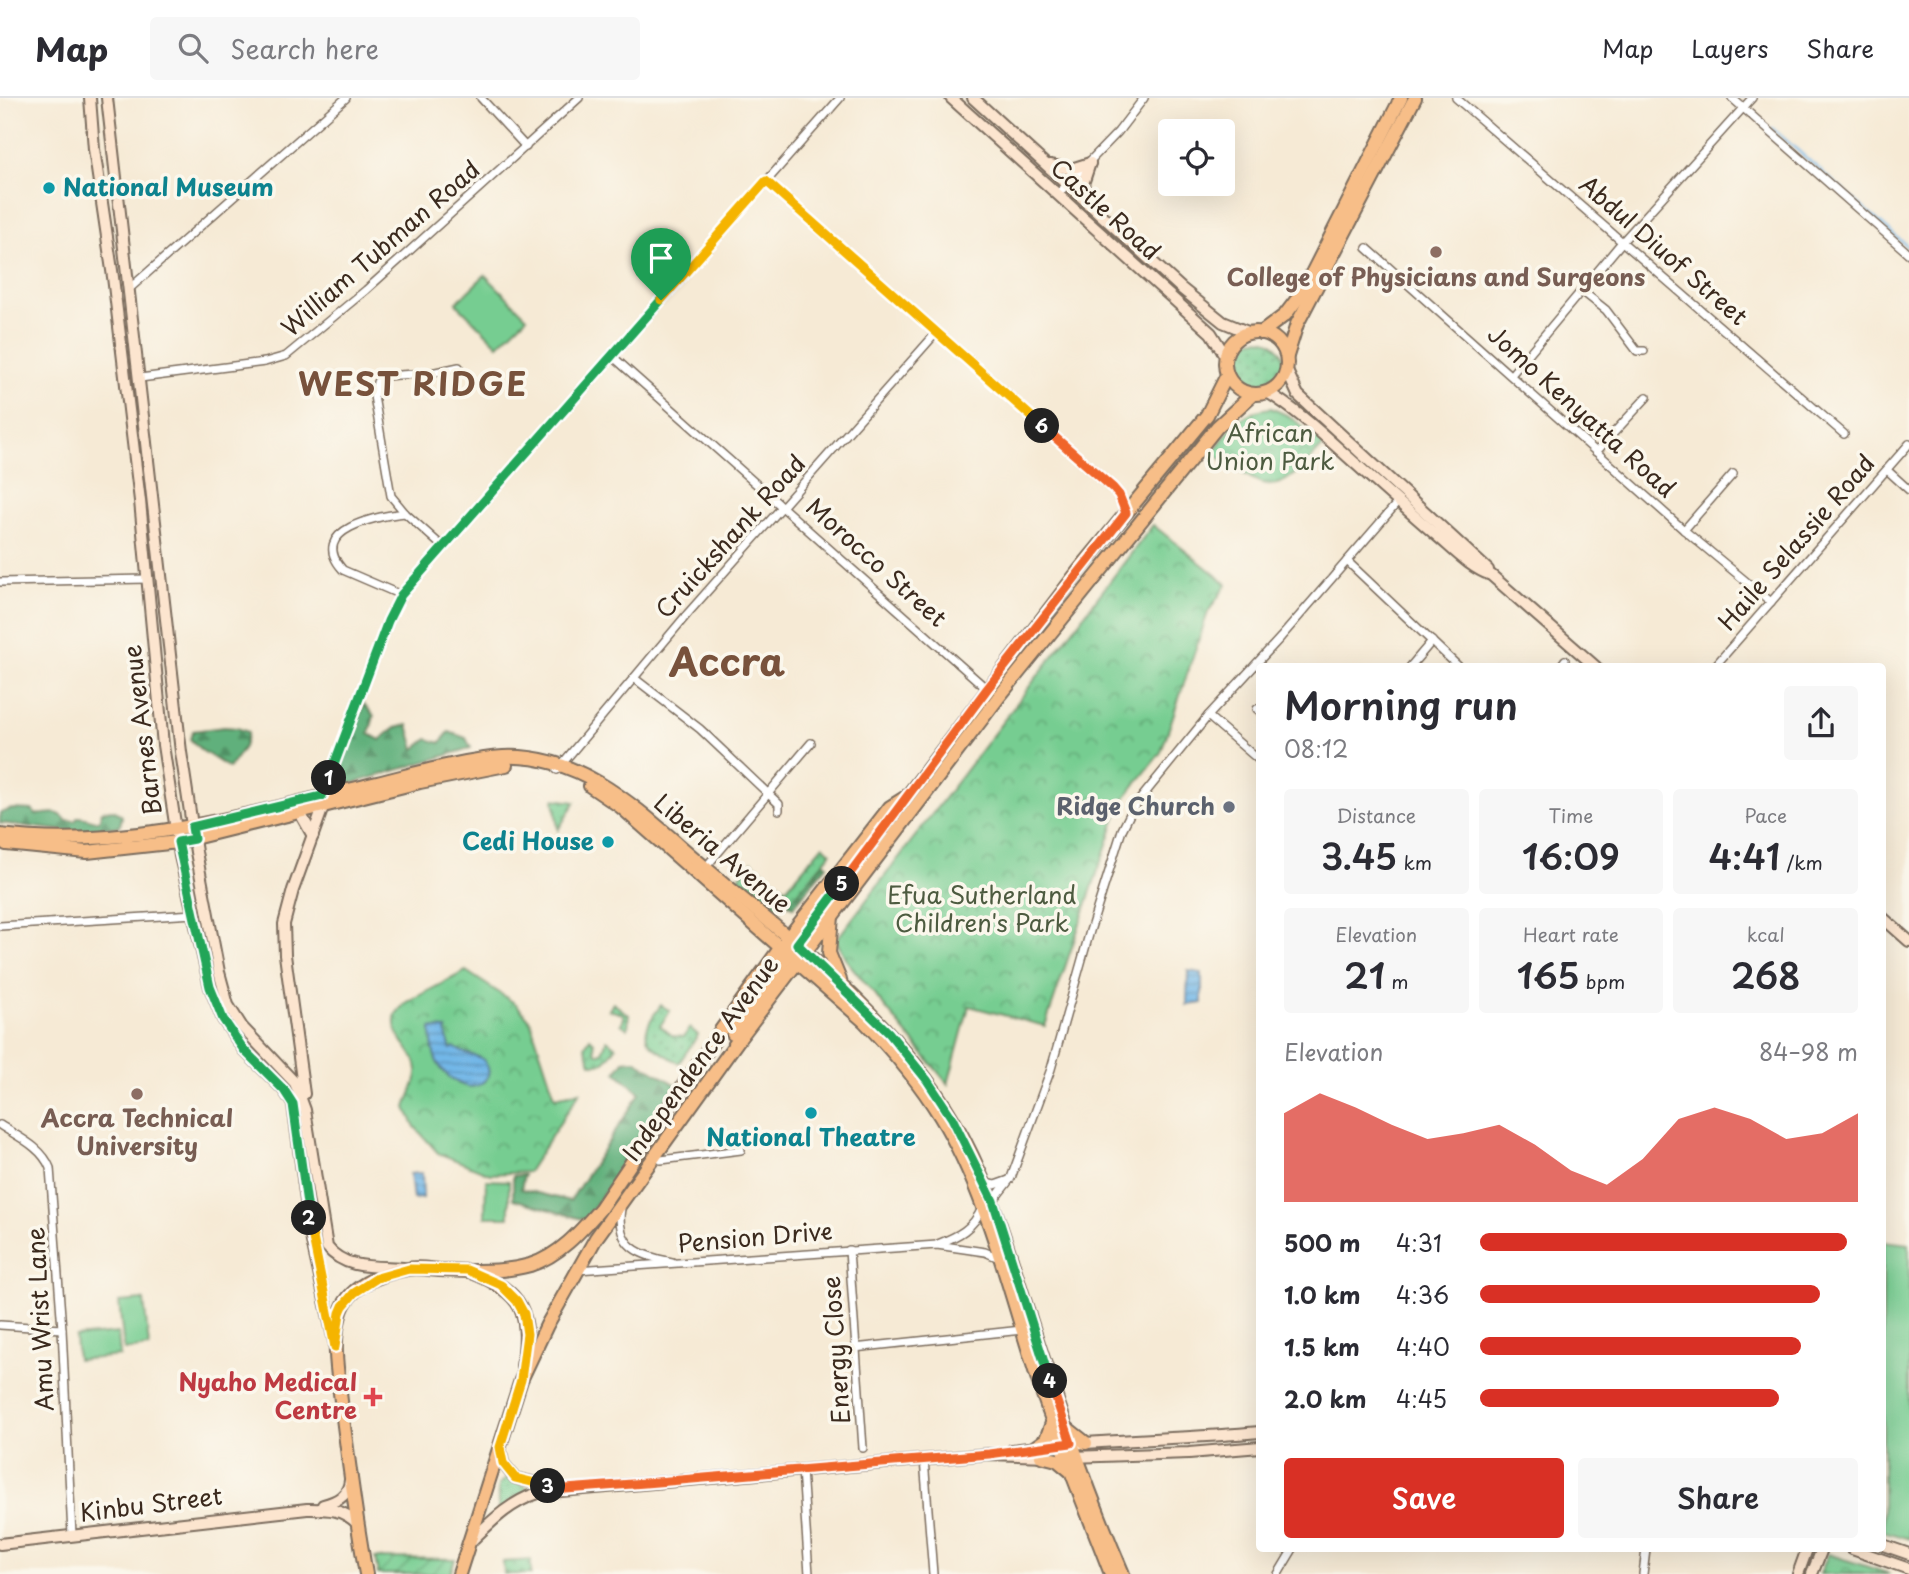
<!DOCTYPE html>
<html lang="en">
<head>
<meta charset="utf-8">
<style>
	body { margin:0; font-family:"Playpen Sans",sans-serif; background:#f7f7f7; color:#2b2b33; height:100vh; display:flex; flex-direction:column; font-size:26px; white-space:nowrap }
	* { box-sizing:border-box; margin:0 }
	p { font-size:23px; color:#7c7c81 }
	.icon { flex:none; width:38px; height:38px; fill:none; stroke:currentColor; stroke-width:2; stroke-linecap:round; stroke-linejoin:round }
	.map { position:relative; flex:1; overflow:hidden }
	.sheet { position:absolute; left:1256px; top:565px; width:630px; height:889px; display:flex; flex-direction:column; background:#fff; border-radius:7px; box-shadow:0 7px 28px #0002 }
	.sheet>* { flex:none }
	.fabs { position:absolute; left:1158px; top:21px; display:grid; gap:14px }
	.fabs a { display:grid; place-items:center; width:77px; height:77px; border-radius:7px; background:#fff; box-shadow:0 7px 28px #0002; font-size:35px }
	.pin { position:absolute; display:grid; place-items:center; width:60px; height:60px; color:#fff; margin:-72px -30px; border-radius:50% 50% 50% 0; rotate:-45deg; box-shadow:0 0 7px #0007 }
	.pin .icon { rotate:45deg }
	.km { position:absolute; width:35px; height:35px; margin:-18px; border-radius:50%; background:#222; color:#fff; font-size:19px; line-height:35px; text-align:center }
	.round { display:grid; place-items:center; flex:none; width:74px; height:74px; border-radius:7px; background:#f7f7f7 }
	.headline { display:flex; align-items:center; justify-content:space-between; height:119px; padding:0 28px }
	h1 { font-size:38px; font-weight:600; line-height:52px }
	.metrics { display:grid; grid-template-columns:repeat(3,1fr); gap:10px; height:119px; padding:7px 28px }
	.metrics div { display:grid; align-content:center; border-radius:7px; background:#f7f7f7; text-align:center }
	.metrics b { font-size:35px; font-weight:600 }
	.metrics small { font-size:19px; font-weight:400 }
	.metrics p { font-size:19px }
	.chart { height:196px; padding:14px 28px }
	.chart p { display:flex; justify-content:space-between }
	.chart svg { width:100%; height:126px; margin-top:7px; fill:#d93025; opacity:.7 }
	.primary-button { display:flex; gap:14px; margin-top:auto; padding:14px 28px }
	.primary-button a { flex:1; height:80px; border-radius:7px; background:#d93025; color:#fff; font-size:28px; font-weight:600; line-height:80px; text-align:center }
	.primary-button a+a { background:#f7f7f7; color:#2b2b33 }
	ul { padding:0 28px; list-style:none; font-size:23px }
	li { display:grid; grid-template-columns:112px 84px 1fr; align-items:center; height:52px }
	li i { height:18px; border-radius:9px; background:#d93025 }
	header { display:flex; align-items:center; gap:42px; box-sizing:border-box; height:98px; padding:0 35px; background:#fff; border-bottom:2px solid #e1e1e2 }
	header strong { font-size:33px }
	nav { display:flex; gap:38px; margin-inline-start:auto; font-size:24px }
	.search { width:490px; height:63px; background:#f7f7f7; display:flex; align-items:center; gap:18px; box-sizing:border-box; padding:0 24px; border-radius:7px; color:#7c7c81; font-size:26px }
	.map>svg:first-child { display:block }
</style>
</head>
<body>
<header>
<strong>Map</strong>
<div class="search"><svg class="icon" aria-label="search" viewBox="0 0 24 24"><circle cx="10" cy="10" r="6"/><path d="M15 15l6 6"/></svg>Search here</div>
<nav><a>Map</a><a>Layers</a><a>Share</a></nav>
</header>
<div class="map">
<svg width="1909" height="1476" viewBox="0 0 1909 1476">
	<defs>
		<pattern id="grass-dots" width="8" height="8" patternUnits="userSpaceOnUse" patternTransform="scale(1.75)"><rect width="8" height="8" fill="#76cd91"/><path d="M2 2h.1M6 6h.1" fill="none" stroke="#62a776" stroke-width="1.8" stroke-linecap="round"/></pattern>
		<pattern id="forest-firs" width="22" height="20" patternUnits="userSpaceOnUse" patternTransform="scale(1.75)"><rect width="22" height="20" fill="#60b07b"/><path d="M5 1l3.5 6h-7zM16 11l3.5 6h-7z" fill="#508f64"/></pattern>
		<pattern id="park-crowns" width="20" height="18" patternUnits="userSpaceOnUse" patternTransform="scale(1.75)"><rect width="20" height="18" fill="#76cd91"/><path d="M2 6a3 3 0 1 1 6 0M12 15a3 3 0 1 1 6 0" fill="none" stroke="#62a776"/></pattern>
		<pattern id="garden-furrows" width="10" height="10" patternUnits="userSpaceOnUse" patternTransform="scale(1.75)"><rect width="10" height="10" fill="#76cd91"/><path d="M-1 1l2-2M0 10L10 0M9 11l2-2" fill="none" stroke="#62a776"/></pattern>
		<pattern id="water-rules" width="6" height="5" patternUnits="userSpaceOnUse" patternTransform="scale(1.75)"><rect width="6" height="5" fill="#72b7e8"/><path d="M0 2.5h6" fill="none" stroke="#5f95bb"/></pattern>
	</defs>
	<rect width="100%" height="100%" fill="#fbf7ec"/>
	<filter id="ink" filterUnits="userSpaceOnUse"><feTurbulence type="fractalNoise" baseFrequency=".0143" numOctaves="2"/><feDisplacementMap in="SourceGraphic" scale="14" xChannelSelector="R" yChannelSelector="G"/><feConvolveMatrix kernelMatrix="1 2 1 2 8 2 1 2 1" color-interpolation-filters="sRGB"/></filter>
	<filter id="wash" filterUnits="userSpaceOnUse"><feTurbulence type="fractalNoise" baseFrequency=".00686" numOctaves="4" result="noise"/><feDisplacementMap in="SourceGraphic" scale="28" xChannelSelector="R" yChannelSelector="G"/><feGaussianBlur stdDeviation="1.57" result="paint"/><feColorMatrix in="noise" values="0 0 0 0 0 0 0 0 0 0 0 0 0 0 0 0 0 1.4 0 .05"/><feComposite in="paint" operator="in"/></filter>
	<g filter="url(#wash)">
		<rect width="100%" height="100%" fill="#f6ead5"/>
		<g fill="url(#grass-dots)" stroke="#587c58" stroke-width="2">
			<circle cx="1259" cy="266" r="25"/>
			<polygon points="554,701 575,704 558,732"/>
			<polygon points="823,747 831,755 789,806 772,807 739,779 752,764 786,791"/>
			<polygon points="613,905 629,917 628,931 621,926 624,920 623,916 609,912"/>
			<path d="M661,907l9,6 -10,15 13,10 11,1 6,-9 8,7 -19,28c-32,-20 -45,-23 -18,-58z"/>
			<path d="M590,940l4,4 1,10 3,2 4,-2 5,-12 9,7c-7,9 -12,21 -25,16l-6,-17z"/>
			<polygon points="508,1379 527,1389 528,1392 516,1399 498,1414 499,1387"/>
			<polygon points="531,1462 531,1476 504,1476 503,1464"/>
		</g>
		<g fill="url(#forest-firs)" stroke="#4e6d4c" stroke-width="2">
			<polygon points="364,606 374,618 369,636 380,642 395,630 408,627 415,651 428,641 440,645 449,634 466,640 471,650 341,689 335,685"/>
			<polygon points="224,629 237,630 248,634 244,649 229,670 201,652 190,641 193,633"/>
			<path d="M12,711l21,1 2,4c11,2 22,-6 31,6l9,1 3,-4c6,-1 14,4 21,4l3,-10 12,-1 8,6 -2,10 -44,6 -76,-9v-10z"/>
			<polygon points="824,764 827,767 793,809 789,806"/>
			<polygon points="735,778 772,809 765,817 728,787"/>
			<polygon points="635,962 678,988 585,1122 513,1101 513,1078 524,1077 521,1091 570,1103 640,995 616,974 624,963"/>
		</g>
		<g fill="url(#park-crowns)" stroke="#587c58" stroke-width="2">
			<path d="M1271,310l18,8 36,28c-53,56 -51,49 -113,9 18,-23 27,-42 59,-45z"/>
			<polygon points="1153,427 1227,486 1208,514 1161,654 1121,705 1045,928 969,908 948,986 847,863 836,842"/>
			<path d="M466,873l50,33 14,16 25,77 25,-5 -52,80 -38,2 -52,-21 -23,-26 -9,-19c3,-12 12,-26 11,-38 -2,-23 -28,-32 -21,-56l9,-11z"/>
			<polygon points="1828,1456 1890,1476 1820,1476"/>
		</g>
		<polygon fill="url(#garden-furrows)" stroke="#587c58" stroke-width="2" points="375,1460 455,1461 450,1476 378,1476"/>
		<g fill="#76cd91" stroke="#587c58" stroke-width="2">
			<polygon points="485,177 527,219 498,247 456,205"/>
			<polygon points="486,1082 509,1083 509,1119 485,1119"/>
			<polygon points="1883,1143 1909,1146 1909,1441 1883,1433"/>
			<polygon points="144,1202 149,1249 124,1252 119,1204"/>
			<polygon points="118,1235 120,1258 77,1262 75,1239"/>
		</g>
		<g fill="url(#water-rules)" stroke="#567083" stroke-width="2">
			<polygon points="1188,873 1202,875 1202,905 1187,907"/>
			<path d="M431,930l16,1 -1,5 5,15 3,-2c15,12 33,3 35,27 -13,26 -42,7 -52,-12 -5,-11 -6,-23 -6,-34z"/>
			<polygon points="422,1075 423,1100 413,1101 410,1076"/>
		</g>
		<g fill="none" stroke-linecap="round" stroke-linejoin="round">
			<polyline stroke="#72b7e8" stroke-width="2.5" points="1772,30 1909,150"/>
		</g>
	</g>
	<g filter="url(#ink)">
		<g fill="none" stroke-linecap="round" stroke-linejoin="round">
			<defs>
				<g id="street">
					<polyline points="481,0 526,49"/>
					<polyline points="1456,0 1844,336"/>
					<polyline points="1732,0 1909,156"/>
					<polyline points="766,83 1113,390 1119,396 1126,415"/>
					<polyline points="1057,97 1118,34 1144,0"/>
					<polyline points="1367,150 1684,432 1771,504"/>
					<polyline points="129,191 346,0"/>
					<polyline points="1582,193 1606,212 1637,253 1644,253"/>
					<polyline points="611,257 987,591"/>
					<polyline points="1511,277 1622,144 1752,0"/>
					<polyline points="140,280 265,264 286,258 366,192 579,0"/>
					<polyline points="1596,354 1647,299"/>
					<polyline points="1887,372 1909,392"/>
					<polyline points="1684,432 1733,376"/>
					<polyline points="443,449 405,415 391,398 374,298 377,284 383,278 431,275 459,269"/>
					<polyline points="1347,463 1459,569"/>
					<polyline points="0,484 147,481"/>
					<path d="M401,497l-58,-25c-37,-41 36,-54 62,-57"/>
					<polyline points="1410,569 1432,543"/>
					<polyline points="1560,569 1565,562"/>
					<polyline points="1714,569 1909,346"/>
					<polyline points="634,580 700,631 779,706 779,712"/>
					<polyline points="1257,611 1260,613"/>
					<polyline points="1208,618 1260,663"/>
					<polyline points="557,672 689,514 937,234"/>
					<polyline points="322,698 388,523 401,497 840,0"/>
					<polyline points="705,770 811,645"/>
					<polyline points="0,828 194,816"/>
					<path d="M0,1027c18,12 42,22 50,43l12,161 10,206"/>
					<polyline points="661,1062 741,1052"/>
					<polyline points="985,1085 995,1087 1009,1082"/>
					<polyline points="993,1103 1011,1080 1051,971 1090,833 1122,732 1133,710 1208,618 1281,539 1398,404"/>
					<path d="M621,1110c-6,40 19,47 51,54"/>
					<path d="M938,1146c20,-8 35,-15 44,-36"/>
					<polyline points="849,1152 863,1350"/>
					<polyline points="577,1172 937,1147 985,1154 999,1160"/>
					<polyline points="0,1227 62,1231"/>
					<polyline points="854,1250 1022,1232"/>
					<polyline points="924,1361 933,1476"/>
					<polyline points="802,1371 809,1476"/>
					<polyline points="1278,1476 1293,1451"/>
					<polyline points="1643,1476 1646,1451"/>
				</g>
				<g id="secondary">
					<polyline points="90,0 94,51 113,179 140,403 163,647 180,758 210,889 223,921 244,952 284,992 293,1006 311,1139 334,1243"/>
					<path d="M107,0l74,654 15,100 23,120 9,33 14,22 53,56 10,27 22,137c18,23 49,19 76,21"/>
					<polyline points="951,0 1211,235 1226,259"/>
					<polyline points="973,0 1182,191 1223,224 1250,235"/>
					<polyline points="1050,67 1071,71 1090,65"/>
					<polyline points="1088,106 1083,86 1090,65"/>
					<polyline points="1287,273 1298,297 1488,472"/>
					<path d="M1267,294c30,18 54,41 80,64 29,26 58,52 88,78 17,14 35,34 56,41l105,92"/>
					<polyline points="300,715 313,738"/>
					<polyline points="1883,820 1909,843"/>
					<polyline points="304,996 285,857 284,826 293,792 323,709"/>
					<polyline points="500,1349 503,1365 515,1380 557,1390"/>
					<path d="M1012,1352c82,-11 165,-10 248,-18"/>
					<polyline points="1071,1359 1189,1355 1260,1349"/>
					<path d="M323,1407c13,-3 26,-9 27,-25"/>
					<path d="M0,1446l307,-35c20,0 34,-1 50,14"/>
					<path d="M468,1446c22,-21 40,-41 70,-51l451,-39 59,2"/>
					<polyline points="1883,1447 1909,1456"/>
					<polyline points="1852,1451 1909,1471"/>
					<polyline points="1798,1476 1807,1451"/>
					<polyline points="1812,1476 1822,1451"/>
				</g>
				<g id="primary">
					<circle cx="1256" cy="265" r="31"/>
					<polyline points="1261,235 1285,217 1302,195 1401,0"/>
					<polyline points="1287,258 1297,226 1415,0"/>
					<path d="M590,688l31,21 243,214c28,29 55,60 76,95 47,76 70,179 98,264 22,66 48,129 73,194"/>
					<polyline points="902,705 1080,471 1207,317 1227,277"/>
					<path d="M0,737c130,16 252,-22 377,-52 41,-10 84,-23 126,-26 82,-4 139,57 198,107 90,77 189,150 251,254 40,67 59,143 83,216 26,81 54,161 88,240"/>
					<polyline points="6,746 87,754 178,744 420,684 506,667"/>
					<polyline points="832,818 829,855 840,882"/>
					<polyline points="796,852 797,846 860,762"/>
					<polyline points="733,936 788,857 790,850"/>
					<path d="M472,1174c51,20 60,41 51,94"/>
					<polyline points="1067,1330 1086,1345"/>
					<polyline points="1035,1349 1046,1341 1052,1325"/>
					<polyline points="1041,1358 1057,1362 1069,1372"/>
					<path d="M366,1476c-10,-54 -17,-109 -24,-164 -3,-31 -11,-64 -2,-95 7,-29 41,-41 67,-46 10,-2 22,0 32,1 28,1 63,3 91,-5 29,-9 50,-33 70,-56l121,-179 60,-83 109,-140 16,-10"/>
					<polyline points="459,1476 521,1282 547,1227 596,1140 739,941 998,600 1217,329 1253,296"/>
				</g>
			</defs>
			<use href="#street" stroke="#7c6d5e" stroke-width="10"/>
			<use href="#secondary" stroke="#7c6d5e" stroke-width="14"/>
			<use href="#primary" stroke="#7c6d5e" stroke-width="16"/>
			<use href="#street" stroke="#fff" stroke-width="7"/>
			<use href="#secondary" stroke="#fce5cf" stroke-width="10"/>
			<use href="#primary" stroke="#f7be88" stroke-width="12"/>
		</g>
	</g>
	<g fill="none" stroke-linecap="round" stroke-linejoin="round" filter="url(#ink)">
		<defs>
			<polyline id="split-1" points="329,680 388,523 401,497 661,202"/>
			<polyline id="split-2" points="309,1120 293,1006 284,992 244,952 223,921 210,889 178,744 194,741 192,729 322,698 329,680"/>
			<polyline id="split-3" points="309,1120 335,1249 340,1215 343,1208 354,1195 377,1180 409,1171 467,1172 501,1187 517,1203 524,1216 527,1236 521,1282 500,1349 503,1365 515,1380 548,1388"/>
			<polyline id="split-4" points="548,1388 566,1391 645,1385 989,1356 1071,1345 1050,1283"/>
			<polyline id="split-5" points="842,786 797,846 889,935 927,982 952,1020 993,1103 1050,1283"/>
			<polyline id="split-6" points="842,786 987,591 1126,415 1119,397 1113,390 1042,328"/>
			<polyline id="split-7" points="661,202 766,83 1042,328"/>
		</defs>
		<use href="#split-1" stroke="#fff" stroke-width="14"/>
		<use href="#split-2" stroke="#fff" stroke-width="14"/>
		<use href="#split-3" stroke="#fff" stroke-width="14"/>
		<use href="#split-4" stroke="#fff" stroke-width="14"/>
		<use href="#split-5" stroke="#fff" stroke-width="14"/>
		<use href="#split-6" stroke="#fff" stroke-width="14"/>
		<use href="#split-7" stroke="#fff" stroke-width="14"/>
		<use href="#split-1" stroke="#22a559" stroke-width="9"/>
		<use href="#split-2" stroke="#22a559" stroke-width="9"/>
		<use href="#split-3" stroke="#f5b400" stroke-width="9"/>
		<use href="#split-4" stroke="#f0652b" stroke-width="9"/>
		<use href="#split-5" stroke="#22a559" stroke-width="9"/>
		<use href="#split-6" stroke="#f0652b" stroke-width="9"/>
		<use href="#split-7" stroke="#f5b400" stroke-width="9"/>
	</g>
	<g fill="#0f9aa8" stroke="#fbf7ec" stroke-width="2.5">
		<circle cx="49" cy="90" r="7"/>
		<circle cx="608" cy="744" r="7"/>
		<circle cx="811" cy="1015" r="7"/>
	</g>
	<g fill="#8d6e63" stroke="#fbf7ec" stroke-width="2.5">
		<circle cx="1436" cy="154" r="7"/>
		<circle cx="137" cy="996" r="7"/>
	</g>
	<circle fill="#6b7280" stroke="#fbf7ec" stroke-width="2.5" cx="1229" cy="709" r="7"/>
	<path fill="#e0444e" stroke="#fbf7ec" stroke-width="2.5" d="M369.5 1288.5h7v7h7v7h-7v7h-7v-7h-7v-7h7z"/>
	<g text-anchor="middle" stroke-width="7" stroke-linejoin="round" paint-order="stroke">
		<g font-size="24" font-weight="bold" fill="#0d838f" stroke="#fbf7ec" text-anchor="start">
			<text x="63" y="98">National Museum</text>
			<text x="594" y="752" text-anchor="end">Cedi House</text>
			<text x="811" y="1048" text-anchor="middle">National Theatre</text>
		</g>
		<g font-size="24" fill="#3b2a1e" stroke="#fbf7ec">
			<text transform="translate(1105 112) rotate(42)" y="8">Castle Road</text>
			<text transform="translate(381 151) rotate(-41)" y="8">William Tubman Road</text>
			<text transform="translate(1663 153) rotate(41)" y="8">Abdul Diuof Street</text>
			<text transform="translate(1581 314) rotate(42)" y="8">Jomo Kenyatta Road</text>
			<text transform="translate(731 439) rotate(-48)" y="8">Cruickshank Road</text>
			<text transform="translate(1797 445) rotate(-49)" y="8">Haile Selassie Road</text>
			<text transform="translate(876 465) rotate(42)" y="8">Morocco Street</text>
			<text transform="translate(143 632) rotate(-97)" y="8">Barnes Avenue</text>
			<text transform="translate(722 756) rotate(40)" y="8">Liberia Avenue</text>
			<text transform="translate(701 961) rotate(-54)" y="8">Independence Avenue</text>
			<text transform="translate(755 1140) rotate(-5)" y="8">Pension Drive</text>
			<text transform="translate(41 1221) rotate(-93)" y="8">Amu Wrist Lane</text>
			<text transform="translate(837 1252) rotate(-94)" y="8">Energy Close</text>
			<text transform="translate(151 1407) rotate(-7)" y="8">Kinbu Street</text>
		</g>
		<g font-size="24" font-weight="bold" fill="#785e54" stroke="#fbf7ec">
			<text x="1436" y="188">College of Physicians and Surgeons</text>
			<text x="137" y="1029">Accra Technical<tspan x="137" dy="28">University</tspan></text>
		</g>
		<g font-size="24" fill="#4d5b40" stroke="#fbf7ec">
			<text x="1270" y="344">African<tspan x="1270" dy="28">Union Park</tspan></text>
			<text x="982" y="806">Efua Sutherland<tspan x="982" dy="28">Children's Park</tspan></text>
		</g>
		<g font-size="24" font-weight="bold" fill="#5b616d" stroke="#fbf7ec" text-anchor="end">
			<text x="1215" y="717">Ridge Church</text>
		</g>
		<g font-size="24" font-weight="bold" fill="#be3a42" stroke="#fbf7ec" text-anchor="end">
			<text x="357" y="1293">Nyaho Medical<tspan x="357" dy="28">Centre</tspan></text>
		</g>
		<g font-size="32" font-weight="bold" letter-spacing="2" fill="#78523c" stroke="#fbf7ec">
			<text x="413" y="298">WEST RIDGE</text>
		</g>
		<g font-size="38" font-weight="bold" fill="#78523c" stroke="#fbf7ec">
			<text x="727" y="578">Accra</text>
		</g>
	</g>
</svg>
<div class="fabs">
<a><svg class="icon" aria-label="locate" viewBox="0 0 24 24"><circle cx="12" cy="12" r="6"/><path d="M12 2v4M12 18v4M2 12h4M18 12h4"/></svg></a>
</div>
<div class="pin" style="left:661px;top:202px;background:#1e9e55"><svg class="icon" aria-label="arrive" viewBox="0 0 24 24"><path d="M6 21V4h12l-3 4 3 4H6"/></svg></div>
<b class="km" style="left:329px;top:680px">1</b>
<b class="km" style="left:309px;top:1120px">2</b>
<b class="km" style="left:548px;top:1388px">3</b>
<b class="km" style="left:1050px;top:1283px">4</b>
<b class="km" style="left:842px;top:786px">5</b>
<b class="km" style="left:1042px;top:328px">6</b>
<section class="sheet">
<div class="headline"><div><h1>Morning run</h1><p>08:12</p></div><a class="round"><svg class="icon" aria-label="share" viewBox="0 0 24 24"><path d="M12 15V3M7 8l5-5 5 5M5 13v7h14v-7"/></svg></a></div>
<div class="metrics">
<div><p>Distance</p><b>3.45<small> km</small></b></div>
<div><p>Time</p><b>16:09</b></div>
<div><p>Pace</p><b>4:41<small> /km</small></b></div>
</div>
<div class="metrics">
<div><p>Elevation</p><b>21<small> m</small></b></div>
<div><p>Heart rate</p><b>165<small> bpm</small></b></div>
<div><p>kcal</p><b>268</b></div>
</div>
<div class="chart"><p><span>Elevation</span>84–98 m</p>
<svg viewBox="0 0 160 44" preserveAspectRatio="none"><path d="M0 44V13L10 6L20 11L30 17L40 22L50 20L60 17L70 24L80 33L90 38L100 29L110 15L120 11L130 15L140 22L150 20L160 13V44z"/></svg>
</div>
<ul>
<li><b>500 m</b>4:31<i style="width:97%"></i></li>
<li><b>1.0 km</b>4:36<i style="width:90%"></i></li>
<li><b>1.5 km</b>4:40<i style="width:85%"></i></li>
<li><b>2.0 km</b>4:45<i style="width:79%"></i></li>
</ul>
<div class="primary-button"><a>Save</a><a>Share</a></div>
</section>
</div>
</body>
</html>
